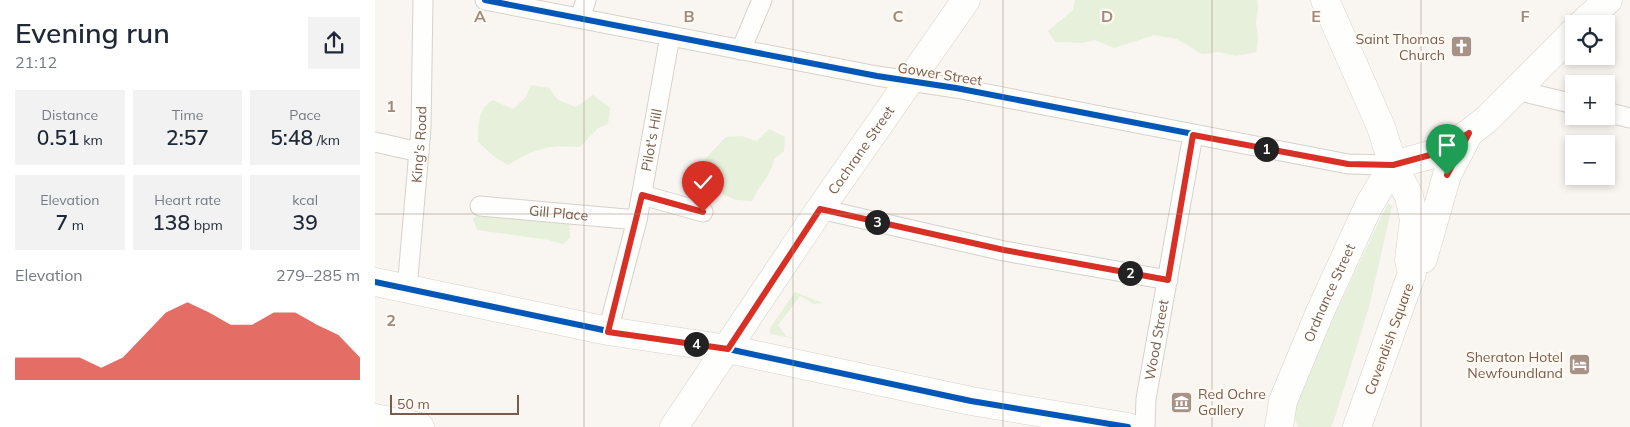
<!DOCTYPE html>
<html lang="en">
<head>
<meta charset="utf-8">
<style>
	body { margin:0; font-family:Mulish,sans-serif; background:#f2f2f3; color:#1f2937; height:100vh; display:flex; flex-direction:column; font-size:19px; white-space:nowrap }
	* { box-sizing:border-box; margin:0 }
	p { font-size:16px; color:#747a83 }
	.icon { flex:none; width:28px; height:28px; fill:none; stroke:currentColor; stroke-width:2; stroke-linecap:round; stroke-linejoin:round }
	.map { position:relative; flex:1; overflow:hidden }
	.side { display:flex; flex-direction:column; background:#fff; width:375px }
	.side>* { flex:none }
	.tools { position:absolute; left:1190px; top:15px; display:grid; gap:10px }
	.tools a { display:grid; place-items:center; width:50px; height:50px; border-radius:0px; background:#fff; box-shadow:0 2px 8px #0003; font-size:25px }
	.scale { position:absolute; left:15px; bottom:12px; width:129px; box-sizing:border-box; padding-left:5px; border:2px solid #7a5c4d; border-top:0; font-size:14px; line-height:18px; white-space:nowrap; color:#7a5c4d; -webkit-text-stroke:4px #fffaf3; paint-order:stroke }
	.pin { position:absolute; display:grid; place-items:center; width:42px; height:42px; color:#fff; margin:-51px -21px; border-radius:50% 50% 50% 0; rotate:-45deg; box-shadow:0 0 5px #0007 }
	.pin .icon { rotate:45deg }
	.km { position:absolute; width:25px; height:25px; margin:-12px; border-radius:50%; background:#222; color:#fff; font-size:14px; line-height:25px; text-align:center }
	.round { display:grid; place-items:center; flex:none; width:52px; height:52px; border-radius:0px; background:#f2f2f3 }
	.head { display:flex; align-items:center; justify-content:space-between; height:85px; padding:0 15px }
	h1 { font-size:28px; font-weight:600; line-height:38px }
	.figures { display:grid; grid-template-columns:repeat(3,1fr); gap:8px; height:85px; padding:5px 15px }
	.figures div { display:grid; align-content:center; border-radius:0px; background:#f2f2f3; text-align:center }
	.figures b { font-size:21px; font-weight:600 }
	.figures small { font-size:14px; font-weight:400 }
	.figures p { font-size:14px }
	.chart { height:140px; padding:10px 15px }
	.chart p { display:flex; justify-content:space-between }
	.chart svg { width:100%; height:90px; margin-top:5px; fill:#d93025; opacity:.7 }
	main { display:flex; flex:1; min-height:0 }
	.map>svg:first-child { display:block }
</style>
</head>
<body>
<main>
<section class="side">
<div class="head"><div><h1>Evening run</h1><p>21:12</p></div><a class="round"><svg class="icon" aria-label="share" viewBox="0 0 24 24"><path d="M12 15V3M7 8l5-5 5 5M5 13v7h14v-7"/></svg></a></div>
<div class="figures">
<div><p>Distance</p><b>0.51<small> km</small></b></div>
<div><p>Time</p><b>2:57</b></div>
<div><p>Pace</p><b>5:48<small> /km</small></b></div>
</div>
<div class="figures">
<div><p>Elevation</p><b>7<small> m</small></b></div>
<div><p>Heart rate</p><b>138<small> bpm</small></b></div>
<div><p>kcal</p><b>39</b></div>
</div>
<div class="chart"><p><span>Elevation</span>279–285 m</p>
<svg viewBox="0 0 160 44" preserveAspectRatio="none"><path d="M0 44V33L10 33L20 33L30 33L40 38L50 33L60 22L70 11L80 6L90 11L100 17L110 17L120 11L130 11L140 17L150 22L160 33V44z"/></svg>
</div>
</section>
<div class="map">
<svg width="1255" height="427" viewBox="0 0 1255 427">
	<rect width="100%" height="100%" fill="#f9f5f0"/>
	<g fill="#e7f0db">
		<path d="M700,0h182c3,10 -1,15 -1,24 2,13 3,14 0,28l-20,4 -17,-4 -17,2 -25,-15 -23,-4 -40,13 -19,-8 -13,3 -27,-1 -7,-11 25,-21z"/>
		<path d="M156,85l18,3 9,12 18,7 17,-12 17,13 -2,16 -10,4 -18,19c-31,-3 -46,2 -72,18l-12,-7 -18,-16c1,-17 -1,-33 15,-42l20,9 12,-11z"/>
		<path d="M394,129l16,8 -1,14 -10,8c-3,17 -15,26 -22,42l-16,-1 -16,-7 -1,-4 -16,-17 2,-13 21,-22 16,-1 15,5z"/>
		<polygon points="1013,203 1017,206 994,307 959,420 956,427 923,427 918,413 933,371"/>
		<polygon points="105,212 194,221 195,238 188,244 174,240 102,230 98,219"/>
		<polygon points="420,292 448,303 439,304 425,296 403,325 411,336 422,339 395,334 395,328"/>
	</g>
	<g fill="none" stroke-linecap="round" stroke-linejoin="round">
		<defs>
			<g id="street">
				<polyline points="110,0 502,76 581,88 973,164 1018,165"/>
				<polyline points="205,18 211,0"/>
				<polyline points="366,50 387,0"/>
				<polyline points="1141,90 1199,104"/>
				<polyline points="1231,112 1255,118"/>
				<polyline points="0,142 44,152"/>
				<polyline points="267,195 328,212"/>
				<path id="s1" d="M105,206l157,14"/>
				<polyline points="445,209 629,251 793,280"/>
				<path id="s2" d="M32,289l14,-161 2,-128"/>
				<path id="s3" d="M233,331l29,-111 33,-184"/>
				<path id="s4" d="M770,427l1,-28 47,-264"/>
			</g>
			<g id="secondary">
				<polyline points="950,0 1006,127 1018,165 1034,196 1039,219 1034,260 1037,273 982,427"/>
				<polyline points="1207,24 1233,0"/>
				<polyline points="1018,165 1055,155 1072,148 1094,133 1112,119 1199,32"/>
				<polyline points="1048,259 1072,175 1094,133"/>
				<polyline points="0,282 233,331 353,349 596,401 753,427"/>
				<polyline points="0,418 45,427"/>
				<path id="s5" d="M299,427l146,-218 146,-209"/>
				<path id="s6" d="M904,427l4,-26 37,-89 49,-107 24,-40"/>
			</g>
		</defs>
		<use href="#street" stroke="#d7d1cb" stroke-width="21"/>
		<use href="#secondary" stroke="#d9d2cb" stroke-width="29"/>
		<use href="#street" stroke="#fefefd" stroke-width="19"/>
		<use href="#secondary" stroke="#fefefd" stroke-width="28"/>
		<defs>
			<g id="cycleway">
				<polyline points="110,0 502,76 581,88 973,164 1018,165"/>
				<polyline points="0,282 233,331 353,349 596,401 753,427"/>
			</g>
		</defs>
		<use href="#cycleway" stroke="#fffaf3" stroke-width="9"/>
		<use href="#cycleway" stroke="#0057b8" stroke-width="6"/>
	</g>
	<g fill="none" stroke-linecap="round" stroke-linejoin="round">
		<defs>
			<polyline id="route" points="328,212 267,195 233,332 353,349 445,209 629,250 793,280 818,135 973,164 1018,165 1055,155 1072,148 1094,133 1072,175"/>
		</defs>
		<use href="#route" stroke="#fff" stroke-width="10"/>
		<use href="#route" stroke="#d93025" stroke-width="6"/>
	</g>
	<path fill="none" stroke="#9f8a7d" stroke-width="1" stroke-opacity="0.55" d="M209,0v427M418,0v427M628,0v427M837,0v427M1046,0v427M0,214h1255"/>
	<defs>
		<symbol id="church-square" viewBox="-11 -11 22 22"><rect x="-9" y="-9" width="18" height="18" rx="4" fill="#a69286" stroke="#fffaf3"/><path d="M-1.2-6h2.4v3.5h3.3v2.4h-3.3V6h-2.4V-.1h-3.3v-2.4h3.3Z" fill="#fff"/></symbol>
		<symbol id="hotel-square" viewBox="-11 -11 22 22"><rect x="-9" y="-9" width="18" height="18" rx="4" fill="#a69286" stroke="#fffaf3"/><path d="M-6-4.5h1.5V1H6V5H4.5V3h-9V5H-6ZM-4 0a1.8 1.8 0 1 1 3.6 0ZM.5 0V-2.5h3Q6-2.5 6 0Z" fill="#fff"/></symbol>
		<symbol id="museum-square" viewBox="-11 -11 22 22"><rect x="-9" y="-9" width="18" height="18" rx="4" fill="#a69286" stroke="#fffaf3"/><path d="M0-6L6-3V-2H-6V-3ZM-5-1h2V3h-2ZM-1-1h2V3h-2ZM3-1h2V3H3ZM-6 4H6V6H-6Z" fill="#fff"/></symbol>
	</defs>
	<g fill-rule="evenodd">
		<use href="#church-square" x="1074" y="34" width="25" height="25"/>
		<use href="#hotel-square" x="1192" y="352" width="25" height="25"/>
		<use href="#museum-square" x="794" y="390" width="25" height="25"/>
	</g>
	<g text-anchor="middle" stroke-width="4.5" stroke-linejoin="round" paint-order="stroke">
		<g font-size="14" fill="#7a5c4d" stroke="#fffaf3" text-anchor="end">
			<text x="1070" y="44">Saint Thomas<tspan x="1070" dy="16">Church</tspan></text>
			<text x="1188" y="362">Sheraton Hotel<tspan x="1188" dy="16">Newfoundland</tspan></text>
			<text x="823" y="399" text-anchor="start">Red Ochre<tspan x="823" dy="16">Gallery</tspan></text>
		</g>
		<g font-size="14" fill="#7a5c4d" stroke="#fffaf3">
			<text transform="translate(565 74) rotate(9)" y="5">Gower Street</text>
			<text dy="5" stroke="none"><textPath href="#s3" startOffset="196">Pilot's Hill</textPath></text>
			<text dy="5" stroke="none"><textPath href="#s2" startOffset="145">King's Road</textPath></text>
			<text dy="5" stroke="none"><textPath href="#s5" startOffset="334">Cochrane Street</textPath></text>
			<text dy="5" stroke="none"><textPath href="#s1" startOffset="79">Gill Place</textPath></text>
			<text dy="5" stroke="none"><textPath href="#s6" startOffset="144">Ordnance Street</textPath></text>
			<text transform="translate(1014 339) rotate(-70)" y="5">Cavendish Square</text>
			<text dy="5" stroke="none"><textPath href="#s4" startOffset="88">Wood Street</textPath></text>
		</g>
	</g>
	<g font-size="16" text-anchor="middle" font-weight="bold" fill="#9f8a7d" stroke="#fffaf3" stroke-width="4.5" stroke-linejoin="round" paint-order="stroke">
		<text x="105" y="22">A</text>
		<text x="314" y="22">B</text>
		<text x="523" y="22">C</text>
		<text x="732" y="22">D</text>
		<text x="941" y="22">E</text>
		<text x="1150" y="22">F</text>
		<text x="16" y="112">1</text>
		<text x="16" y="326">2</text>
	</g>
</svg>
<div class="tools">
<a><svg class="icon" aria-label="locate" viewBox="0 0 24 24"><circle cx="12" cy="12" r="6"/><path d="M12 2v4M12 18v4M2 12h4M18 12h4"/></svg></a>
<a>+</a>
<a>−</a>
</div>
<div class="scale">50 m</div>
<div class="pin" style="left:1072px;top:175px;background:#1e9e55"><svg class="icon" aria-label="arrive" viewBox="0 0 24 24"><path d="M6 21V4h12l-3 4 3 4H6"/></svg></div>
<div class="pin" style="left:328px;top:212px;background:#d93025"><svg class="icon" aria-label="check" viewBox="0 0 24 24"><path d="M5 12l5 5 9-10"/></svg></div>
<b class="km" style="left:891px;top:149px">1</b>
<b class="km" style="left:755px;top:273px">2</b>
<b class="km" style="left:502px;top:222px">3</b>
<b class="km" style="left:321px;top:344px">4</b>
</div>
</main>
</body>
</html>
